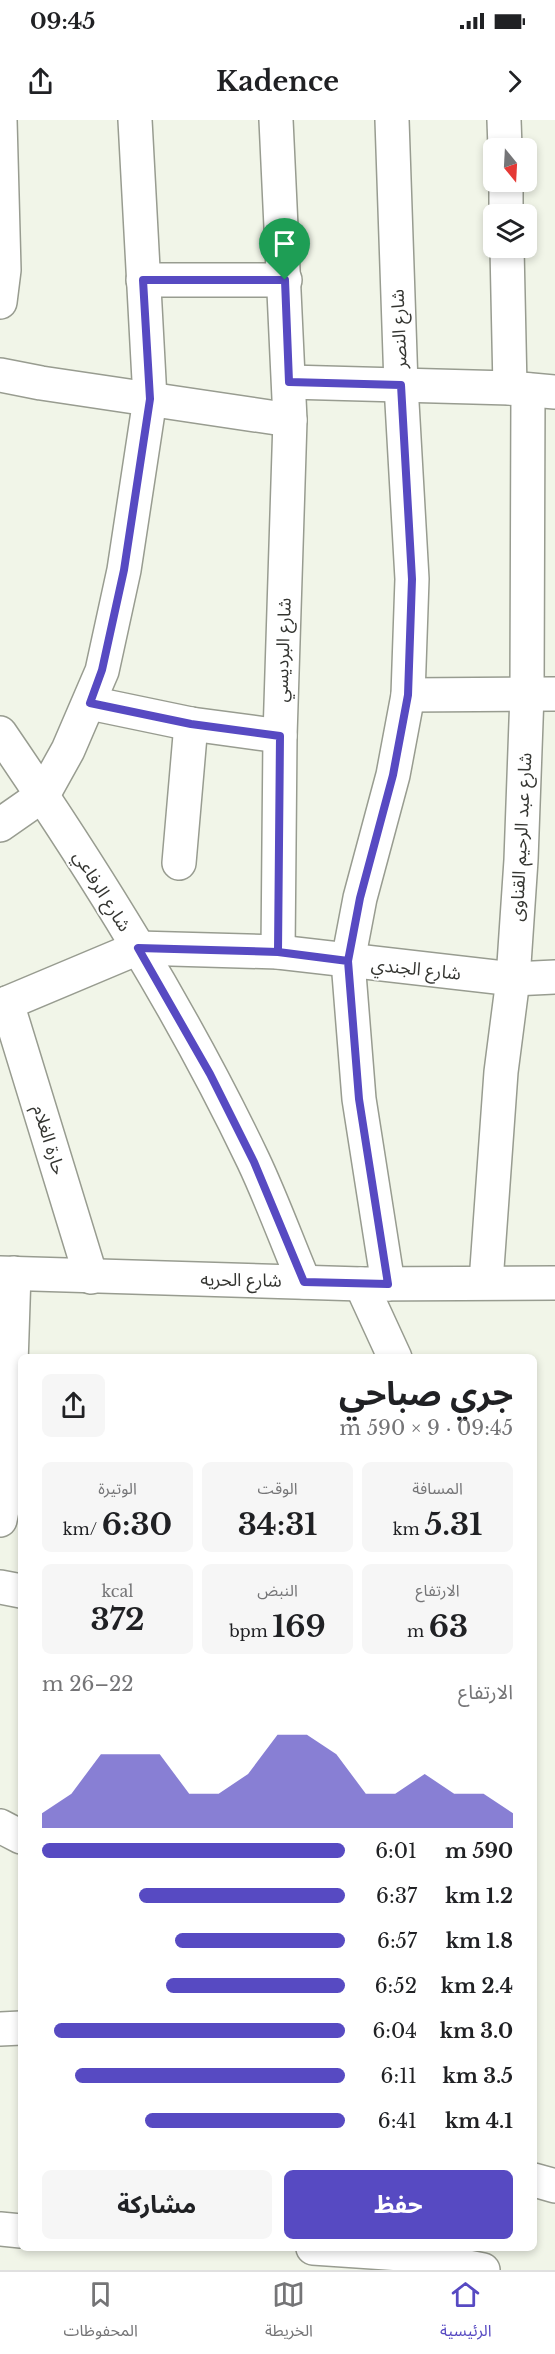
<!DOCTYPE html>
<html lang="ar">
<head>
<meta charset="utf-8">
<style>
	body { margin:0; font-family:"Libre Baskerville","Noto Sans Arabic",serif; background:#f6f6f6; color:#202124; direction:rtl; height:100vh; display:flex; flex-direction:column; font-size:22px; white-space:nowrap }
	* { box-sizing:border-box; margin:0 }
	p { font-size:20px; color:#757577 }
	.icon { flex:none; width:33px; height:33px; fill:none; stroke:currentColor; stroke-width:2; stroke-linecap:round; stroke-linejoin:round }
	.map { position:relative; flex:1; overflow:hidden; direction:ltr }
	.details { position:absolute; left:18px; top:1234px; width:519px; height:897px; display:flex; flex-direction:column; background:#fff; border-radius:9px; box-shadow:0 3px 9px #0003; direction:rtl }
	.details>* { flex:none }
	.needle { width:39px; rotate:162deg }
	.controls { position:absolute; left:483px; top:18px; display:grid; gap:12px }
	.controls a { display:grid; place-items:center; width:54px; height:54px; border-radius:9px; background:#fff; box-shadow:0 3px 9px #0003; font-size:30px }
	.pin { position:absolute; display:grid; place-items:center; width:51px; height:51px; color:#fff; margin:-62px -26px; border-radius:50% 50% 50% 0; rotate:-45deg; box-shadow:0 0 6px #0007 }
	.pin .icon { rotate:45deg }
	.round { display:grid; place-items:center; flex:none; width:63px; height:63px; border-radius:9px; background:#f6f6f6 }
	.headline { display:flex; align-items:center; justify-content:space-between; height:102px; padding:0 24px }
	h1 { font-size:33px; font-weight:700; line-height:45px }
	.stats { display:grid; grid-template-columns:repeat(3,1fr); gap:9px; height:102px; padding:6px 24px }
	.stats div { display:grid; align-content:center; border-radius:9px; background:#f6f6f6; text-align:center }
	.stats b { font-size:30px; font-weight:700 }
	.stats small { font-size:16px; font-weight:400 }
	.stats p { font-size:16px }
	.chart { height:168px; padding:12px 24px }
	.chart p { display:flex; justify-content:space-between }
	.chart svg { width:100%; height:108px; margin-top:6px; fill:#574ac2; opacity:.7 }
	.primary-button { display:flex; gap:12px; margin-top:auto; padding:12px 24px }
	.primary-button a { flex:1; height:69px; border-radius:9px; background:#574ac2; color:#fff; font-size:24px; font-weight:700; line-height:69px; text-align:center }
	.primary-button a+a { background:#f6f6f6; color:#202124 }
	ul { padding:0 24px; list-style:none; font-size:20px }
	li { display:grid; grid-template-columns:96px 72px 1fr; align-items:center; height:45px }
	li i { height:15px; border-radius:8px; background:#574ac2 }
	.status { display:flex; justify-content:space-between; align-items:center; height:42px; padding:0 30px; background:#fff; direction:ltr }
	.status svg { height:16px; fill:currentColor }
	header { display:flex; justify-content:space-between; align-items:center; height:78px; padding:0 24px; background:#fff; font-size:27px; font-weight:700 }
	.tab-bar { display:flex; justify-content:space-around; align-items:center; height:84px; border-top:2px solid #e0e0e0; background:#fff; font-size:16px; color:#757577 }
	.tab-bar a { display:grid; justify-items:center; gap:3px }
	.tab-bar .active { color:#574ac2 }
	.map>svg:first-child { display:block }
</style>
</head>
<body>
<div class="status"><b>09:45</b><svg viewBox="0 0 49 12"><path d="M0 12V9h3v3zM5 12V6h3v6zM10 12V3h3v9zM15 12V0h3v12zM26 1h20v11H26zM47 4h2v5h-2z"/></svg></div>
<header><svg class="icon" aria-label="forward" viewBox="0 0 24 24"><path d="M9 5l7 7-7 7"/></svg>Kadence<svg class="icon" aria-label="share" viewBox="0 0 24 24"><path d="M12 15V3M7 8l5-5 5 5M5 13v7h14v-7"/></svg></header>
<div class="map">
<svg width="555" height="2150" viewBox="0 0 555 2150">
	<rect width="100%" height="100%" fill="#f1f5e8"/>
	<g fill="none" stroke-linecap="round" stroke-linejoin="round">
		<defs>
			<g id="minor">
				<polyline points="276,0 290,300 280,616 278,832"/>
				<polyline points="504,0 505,28"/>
				<polyline points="506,62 506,94"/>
				<polyline points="507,128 510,268"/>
				<polyline points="143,160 285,160"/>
				<polyline points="0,182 4,150 0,0"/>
				<polyline points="0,255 41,263 290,300"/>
				<polyline points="289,262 510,268 555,272"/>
				<polyline points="408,575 555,574"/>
				<polyline points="90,583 191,604 280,616"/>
				<path d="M0,613c93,136 182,278 253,427 19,40 34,82 51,122"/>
				<polyline points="0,705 43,675 68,630 102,551 124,450 150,279 135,0"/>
				<polyline points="179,743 191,604"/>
				<polyline points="7,883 91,1157"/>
				<polyline points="0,886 138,828 278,832 513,859 555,857"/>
				<polyline points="0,1153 361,1164 555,1163"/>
				<polyline points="486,1162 501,952 513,859 521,740 527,574 528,270"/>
				<polyline points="361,1164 395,1238"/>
				<polyline points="388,1164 359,979 348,841 360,778 393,655 408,575 412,459 401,265 392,0"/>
				<polyline points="0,1400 7,1365 14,1153"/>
				<polyline points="0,1467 21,1471"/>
				<polyline points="0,1706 21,1717"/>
				<polyline points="0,1909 21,1908"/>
				<polyline points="534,2060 555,2066"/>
				<polyline points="0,2109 21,2111"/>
				<polyline points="313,2128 401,2134 483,2150"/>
			</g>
		</defs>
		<use href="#minor" stroke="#989c90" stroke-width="36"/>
		<use href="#minor" stroke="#fff" stroke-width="33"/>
	</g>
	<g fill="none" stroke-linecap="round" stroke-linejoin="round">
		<defs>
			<polyline id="route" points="285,160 143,160 150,279 124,450 102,550 90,583 191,604 280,616 278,832 348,841 359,979 388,1164 304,1162 254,1042 210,954 138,828 278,832 348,841 360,778 393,655 408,575 412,459 401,265 289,262 285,160"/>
		</defs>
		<use href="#route" stroke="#fff" stroke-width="12"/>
		<use href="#route" stroke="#574ac2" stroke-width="8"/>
	</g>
	<g text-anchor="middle" stroke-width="4.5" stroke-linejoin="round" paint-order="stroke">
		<g font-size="18" fill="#343531" stroke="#fff">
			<text transform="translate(399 209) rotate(-92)" y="6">شارع النصر</text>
			<text transform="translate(283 530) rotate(-88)" y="6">شارع البرديسي</text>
			<text transform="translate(521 717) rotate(-87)" y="6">شارع عبد الرحيم القناوى</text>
			<text transform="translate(102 771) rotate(58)" y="6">شارع الرفاعي</text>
			<text transform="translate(416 849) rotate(6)" y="6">شارع الجندي</text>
			<text transform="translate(49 1020) rotate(73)" y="6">حارة الغلام</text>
			<text transform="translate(241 1160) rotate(1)" y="6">شارع الحريه</text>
		</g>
	</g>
</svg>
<div class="controls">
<a><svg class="needle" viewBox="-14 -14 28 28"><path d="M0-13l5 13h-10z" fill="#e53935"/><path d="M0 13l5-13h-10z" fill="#757577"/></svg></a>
<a><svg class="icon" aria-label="layers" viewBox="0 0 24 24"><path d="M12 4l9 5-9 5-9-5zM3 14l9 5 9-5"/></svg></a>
</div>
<div class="pin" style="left:285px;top:160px;background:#1e9e55"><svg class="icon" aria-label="arrive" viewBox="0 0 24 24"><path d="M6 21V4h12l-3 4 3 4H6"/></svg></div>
<section class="details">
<div class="headline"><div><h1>جري صباحي</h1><p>09:45 · 9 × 590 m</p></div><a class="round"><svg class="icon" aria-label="share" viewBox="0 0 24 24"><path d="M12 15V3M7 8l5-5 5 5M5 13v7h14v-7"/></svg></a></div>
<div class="stats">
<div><p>المسافة</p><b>5.31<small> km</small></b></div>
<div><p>الوقت</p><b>34:31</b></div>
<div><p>الوتيرة</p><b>6:30<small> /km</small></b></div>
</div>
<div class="stats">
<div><p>الارتفاع</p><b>63<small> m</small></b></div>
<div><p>النبض</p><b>169<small> bpm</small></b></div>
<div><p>kcal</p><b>372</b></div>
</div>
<div class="chart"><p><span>الارتفاع</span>22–26 m</p>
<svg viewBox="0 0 160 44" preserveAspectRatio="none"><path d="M0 44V38L10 30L20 14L30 14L40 14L50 30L60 30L70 22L80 6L90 6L100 14L110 30L120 30L130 22L140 30L150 30L160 38V44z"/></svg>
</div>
<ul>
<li><b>590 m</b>6:01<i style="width:100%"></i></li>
<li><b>1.2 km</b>6:37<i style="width:68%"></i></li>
<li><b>1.8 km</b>6:57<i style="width:56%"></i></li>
<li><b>2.4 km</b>6:52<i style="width:59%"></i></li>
<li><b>3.0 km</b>6:04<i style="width:96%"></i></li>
<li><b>3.5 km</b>6:11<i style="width:89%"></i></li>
<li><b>4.1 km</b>6:41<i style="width:66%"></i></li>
</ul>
<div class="primary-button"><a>حفظ</a><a>مشاركة</a></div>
</section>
</div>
<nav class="tab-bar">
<a class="active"><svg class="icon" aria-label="home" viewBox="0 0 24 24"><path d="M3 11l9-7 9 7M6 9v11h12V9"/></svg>الرئيسية</a>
<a><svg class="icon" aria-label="map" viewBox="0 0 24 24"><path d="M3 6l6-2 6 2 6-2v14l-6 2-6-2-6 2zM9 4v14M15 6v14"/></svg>الخريطة</a>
<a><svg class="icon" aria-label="saved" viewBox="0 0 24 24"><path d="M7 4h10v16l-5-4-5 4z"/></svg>المحفوظات</a>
</nav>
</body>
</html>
